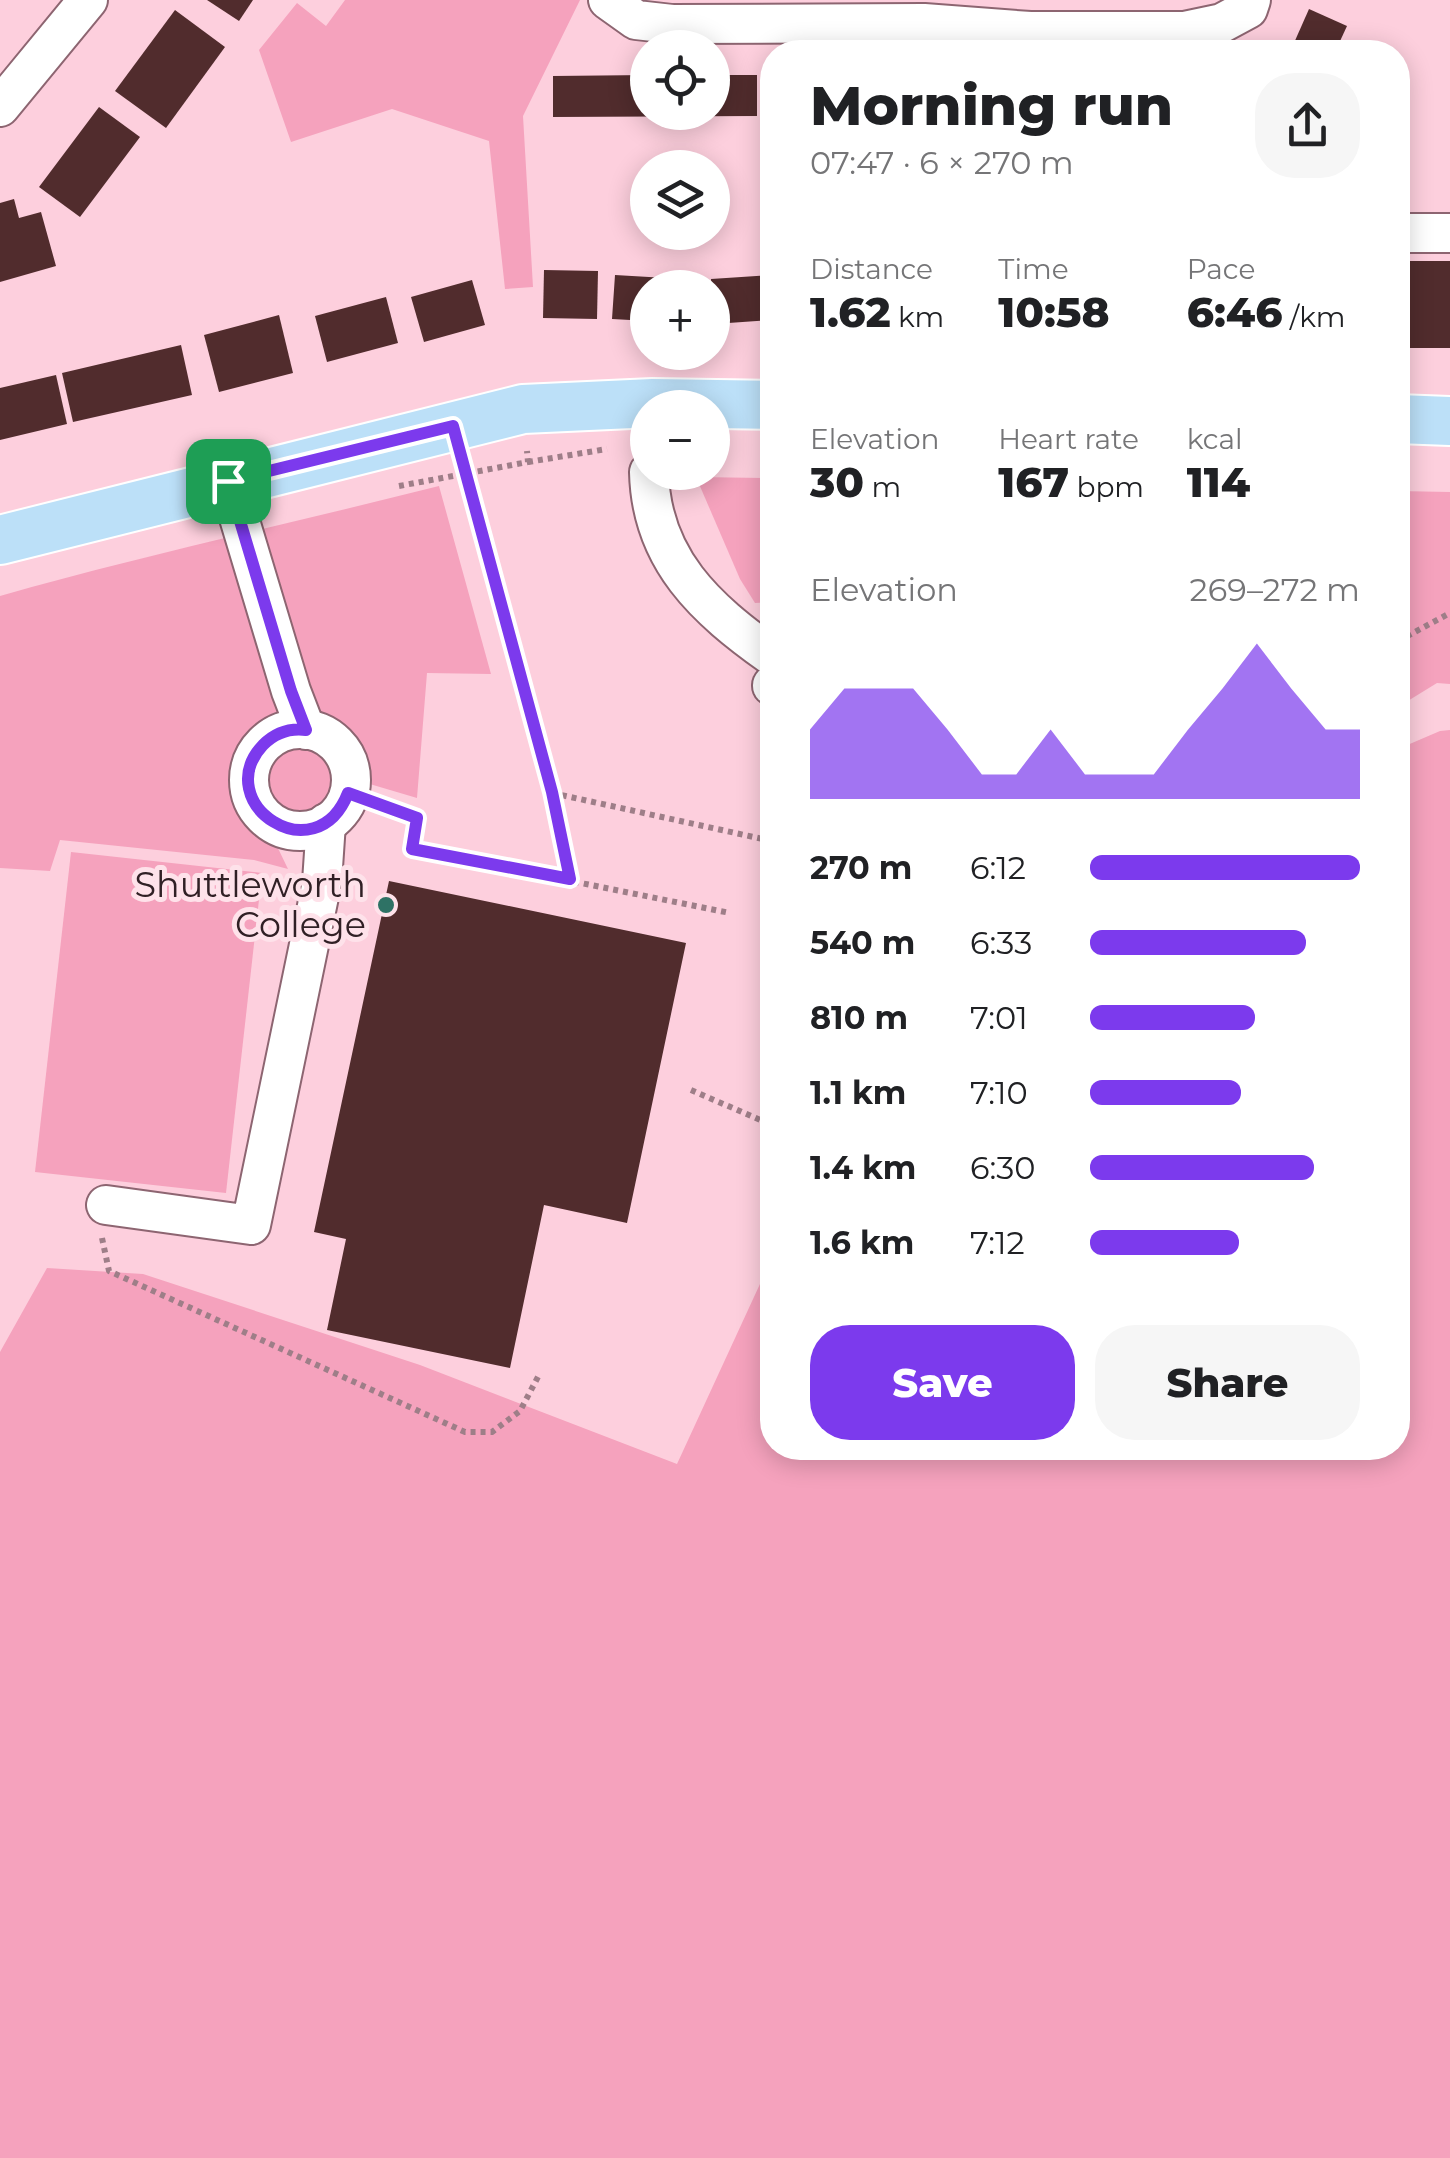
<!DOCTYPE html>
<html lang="en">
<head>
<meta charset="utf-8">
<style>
	body { margin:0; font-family:Montserrat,sans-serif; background:#f6f6f6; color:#202124; height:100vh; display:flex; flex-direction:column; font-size:38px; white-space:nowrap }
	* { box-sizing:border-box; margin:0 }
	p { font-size:32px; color:#757577 }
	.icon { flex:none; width:55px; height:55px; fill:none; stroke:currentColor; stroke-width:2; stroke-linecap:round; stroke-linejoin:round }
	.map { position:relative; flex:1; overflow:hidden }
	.drawer { position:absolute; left:760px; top:40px; width:650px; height:1420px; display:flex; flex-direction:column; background:#fff; border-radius:40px; box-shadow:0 5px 25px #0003 }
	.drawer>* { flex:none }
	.fabs { position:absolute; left:630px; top:30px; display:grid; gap:20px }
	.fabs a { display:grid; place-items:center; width:100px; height:100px; border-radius:50%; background:#fff; box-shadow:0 5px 25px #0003; font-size:50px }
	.pin { position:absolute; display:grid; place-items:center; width:85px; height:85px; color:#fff; margin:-42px; border-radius:20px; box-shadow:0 5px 15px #0006 }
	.round { display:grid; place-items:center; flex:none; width:105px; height:105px; border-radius:40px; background:#f6f6f6 }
	.summary { display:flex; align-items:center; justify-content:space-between; height:170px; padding:0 50px }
	h1 { font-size:55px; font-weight:800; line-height:75px }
	.metrics { display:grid; grid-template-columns:repeat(3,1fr); gap:15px; height:170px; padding:10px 50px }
	.metrics div { display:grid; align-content:center }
	.metrics b { font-size:42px; font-weight:800 }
	.metrics small { font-size:28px; font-weight:400 }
	.metrics p { font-size:28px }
	.chart { height:280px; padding:20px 50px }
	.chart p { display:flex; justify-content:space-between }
	.chart svg { width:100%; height:180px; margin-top:10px; fill:#7c3aed; opacity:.7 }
	.action { display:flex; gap:20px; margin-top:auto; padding:20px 50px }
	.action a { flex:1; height:115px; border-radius:40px; background:#7c3aed; color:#fff; font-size:40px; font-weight:800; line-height:115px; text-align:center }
	.action a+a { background:#f6f6f6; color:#202124 }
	ul { padding:0 50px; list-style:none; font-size:32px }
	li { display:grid; grid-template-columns:160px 120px 1fr; align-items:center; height:75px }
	li i { height:25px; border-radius:12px; background:#7c3aed }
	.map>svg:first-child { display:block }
</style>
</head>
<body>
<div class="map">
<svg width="1450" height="2158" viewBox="0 0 1450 2158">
	<rect width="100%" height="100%" fill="#fdcfdd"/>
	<g fill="#f5a2bd">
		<polygon points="345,0 580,0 523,116 533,287 505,289 489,141 392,109 291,142 259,50 297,3 326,26"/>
		<polygon points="696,477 772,478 772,602 755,603 740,579"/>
		<path d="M439,486l52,188 -64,-1 -10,125 -54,-16 -88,60 13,27 -34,-9 -194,-20 -10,31 -50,-3v-272c145,-41 293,-73 439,-110z"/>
		<polygon points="1398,491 1450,492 1450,684 1437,683 1398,707"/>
		<polygon points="1450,730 1450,2158 0,2158 0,1352 47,1268 143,1274 420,1365 677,1464 772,1258 772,1448 1398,1448 1398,749 1440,731"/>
		<polygon points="71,852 262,873 226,1193 35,1172"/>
	</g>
	<g fill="#512c2d">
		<polygon points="207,0 253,0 239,21"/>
		<polygon points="1309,9 1347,26 1335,52 1290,52"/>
		<polygon points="175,10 225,47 166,128 115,91"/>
		<polygon points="648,75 648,112 712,112 712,75 757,75 757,116 553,117 553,76"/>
		<polygon points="99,107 140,137 80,217 39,187"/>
		<polygon points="14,199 19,218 41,212 56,266 0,282 0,203"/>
		<rect x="1398" y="261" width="52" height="87"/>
		<polygon points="544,270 598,271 597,319 543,318"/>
		<polygon points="615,275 683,279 683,288 648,288 648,321 612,319"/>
		<polygon points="772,275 772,320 714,324 711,279"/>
		<polygon points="472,280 485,325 424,342 411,297"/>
		<polygon points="386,297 398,343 327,362 315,316"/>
		<polygon points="279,315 293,373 219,392 204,335"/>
		<polygon points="181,345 192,395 73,422 62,373"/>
		<polygon points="56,375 67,424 0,440 0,388"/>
		<polygon points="389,881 686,943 627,1223 544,1205 510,1368 327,1330 346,1239 314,1232"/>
	</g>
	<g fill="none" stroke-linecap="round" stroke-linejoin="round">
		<defs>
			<g id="minor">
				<polyline points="608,0 636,20 672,24 924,23 1030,31 1184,31 1222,23 1248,9 1251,0"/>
				<polyline points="0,107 88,0"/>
				<polyline points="1398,233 1450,233"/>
				<path d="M649,472c2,88 57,137 123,184"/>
				<polyline points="228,481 291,691 306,730"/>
				<polyline points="772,686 772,685"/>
				<circle cx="300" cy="780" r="51"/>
				<polyline points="106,1205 251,1225 322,882 326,823"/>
			</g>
			<g id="major">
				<polyline points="1398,419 1450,421"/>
				<polyline points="0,540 523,409 653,403 772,405"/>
			</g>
		</defs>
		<use href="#minor" stroke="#8d6571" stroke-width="42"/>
		<use href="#major" stroke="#fff" stroke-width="52"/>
		<g stroke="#9e7e88" stroke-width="6" stroke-dasharray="5 5" stroke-linecap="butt">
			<polyline points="528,462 607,449"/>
			<polyline points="465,471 552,793 571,879"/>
			<polyline points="399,486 528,462 527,451"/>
			<polyline points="1398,641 1450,613"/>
			<polyline points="348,793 417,818 412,849 730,913"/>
			<polyline points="552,793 772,841"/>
			<polyline points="691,1090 772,1125"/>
			<polyline points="102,1238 109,1271 465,1432 492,1432 520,1411 540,1373"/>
		</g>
		<use href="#minor" stroke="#fff" stroke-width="38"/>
		<use href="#major" stroke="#bce0f8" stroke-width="48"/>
	</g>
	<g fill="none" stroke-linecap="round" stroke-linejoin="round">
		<defs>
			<path id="route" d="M453,426l99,366 18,87 -158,-30 5,-31 -69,-25c-32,82 -139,10 -85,-48 12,-12 27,-17 43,-15l-15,-39 -63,-210z"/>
		</defs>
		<use href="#route" stroke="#fff" stroke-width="20"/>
		<use href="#route" stroke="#7c3aed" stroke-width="12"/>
	</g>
	<circle fill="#2e7265" stroke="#fee2ea" stroke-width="4" cx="386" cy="905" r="10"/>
	<g text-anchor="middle" stroke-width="10" stroke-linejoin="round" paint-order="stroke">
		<g font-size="35" fill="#302025" stroke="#fee2ea" text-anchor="end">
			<text x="366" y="897">Shuttleworth<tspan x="366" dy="40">College</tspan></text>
		</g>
	</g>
</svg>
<div class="fabs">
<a><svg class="icon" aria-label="locate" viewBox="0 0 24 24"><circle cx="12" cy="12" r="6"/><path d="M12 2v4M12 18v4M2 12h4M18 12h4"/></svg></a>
<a><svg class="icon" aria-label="layers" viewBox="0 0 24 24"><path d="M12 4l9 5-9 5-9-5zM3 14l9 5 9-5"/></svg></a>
<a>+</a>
<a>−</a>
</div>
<div class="pin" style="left:228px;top:481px;background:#1e9e55"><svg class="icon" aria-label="arrive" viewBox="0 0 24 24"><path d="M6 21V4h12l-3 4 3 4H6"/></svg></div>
<section class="drawer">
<div class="summary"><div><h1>Morning run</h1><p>07:47 · 6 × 270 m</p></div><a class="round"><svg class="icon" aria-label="share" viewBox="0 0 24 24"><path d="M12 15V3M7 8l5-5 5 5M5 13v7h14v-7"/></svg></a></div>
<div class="metrics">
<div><p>Distance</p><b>1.62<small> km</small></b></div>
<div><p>Time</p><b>10:58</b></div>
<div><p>Pace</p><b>6:46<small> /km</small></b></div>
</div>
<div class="metrics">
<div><p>Elevation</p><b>30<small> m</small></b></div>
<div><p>Heart rate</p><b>167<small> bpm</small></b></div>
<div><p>kcal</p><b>114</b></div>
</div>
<div class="chart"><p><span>Elevation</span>269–272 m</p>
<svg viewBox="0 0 160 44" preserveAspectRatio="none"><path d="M0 44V27L10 17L20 17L30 17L40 27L50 38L60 38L70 27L80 38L90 38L100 38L110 27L120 17L130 6L140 17L150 27L160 27V44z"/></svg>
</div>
<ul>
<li><b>270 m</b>6:12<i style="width:100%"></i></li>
<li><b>540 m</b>6:33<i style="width:80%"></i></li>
<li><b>810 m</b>7:01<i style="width:61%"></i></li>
<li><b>1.1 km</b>7:10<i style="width:56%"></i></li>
<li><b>1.4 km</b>6:30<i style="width:83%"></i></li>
<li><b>1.6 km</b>7:12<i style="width:55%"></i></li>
</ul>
<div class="action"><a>Save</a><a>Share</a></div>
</section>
</div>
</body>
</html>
